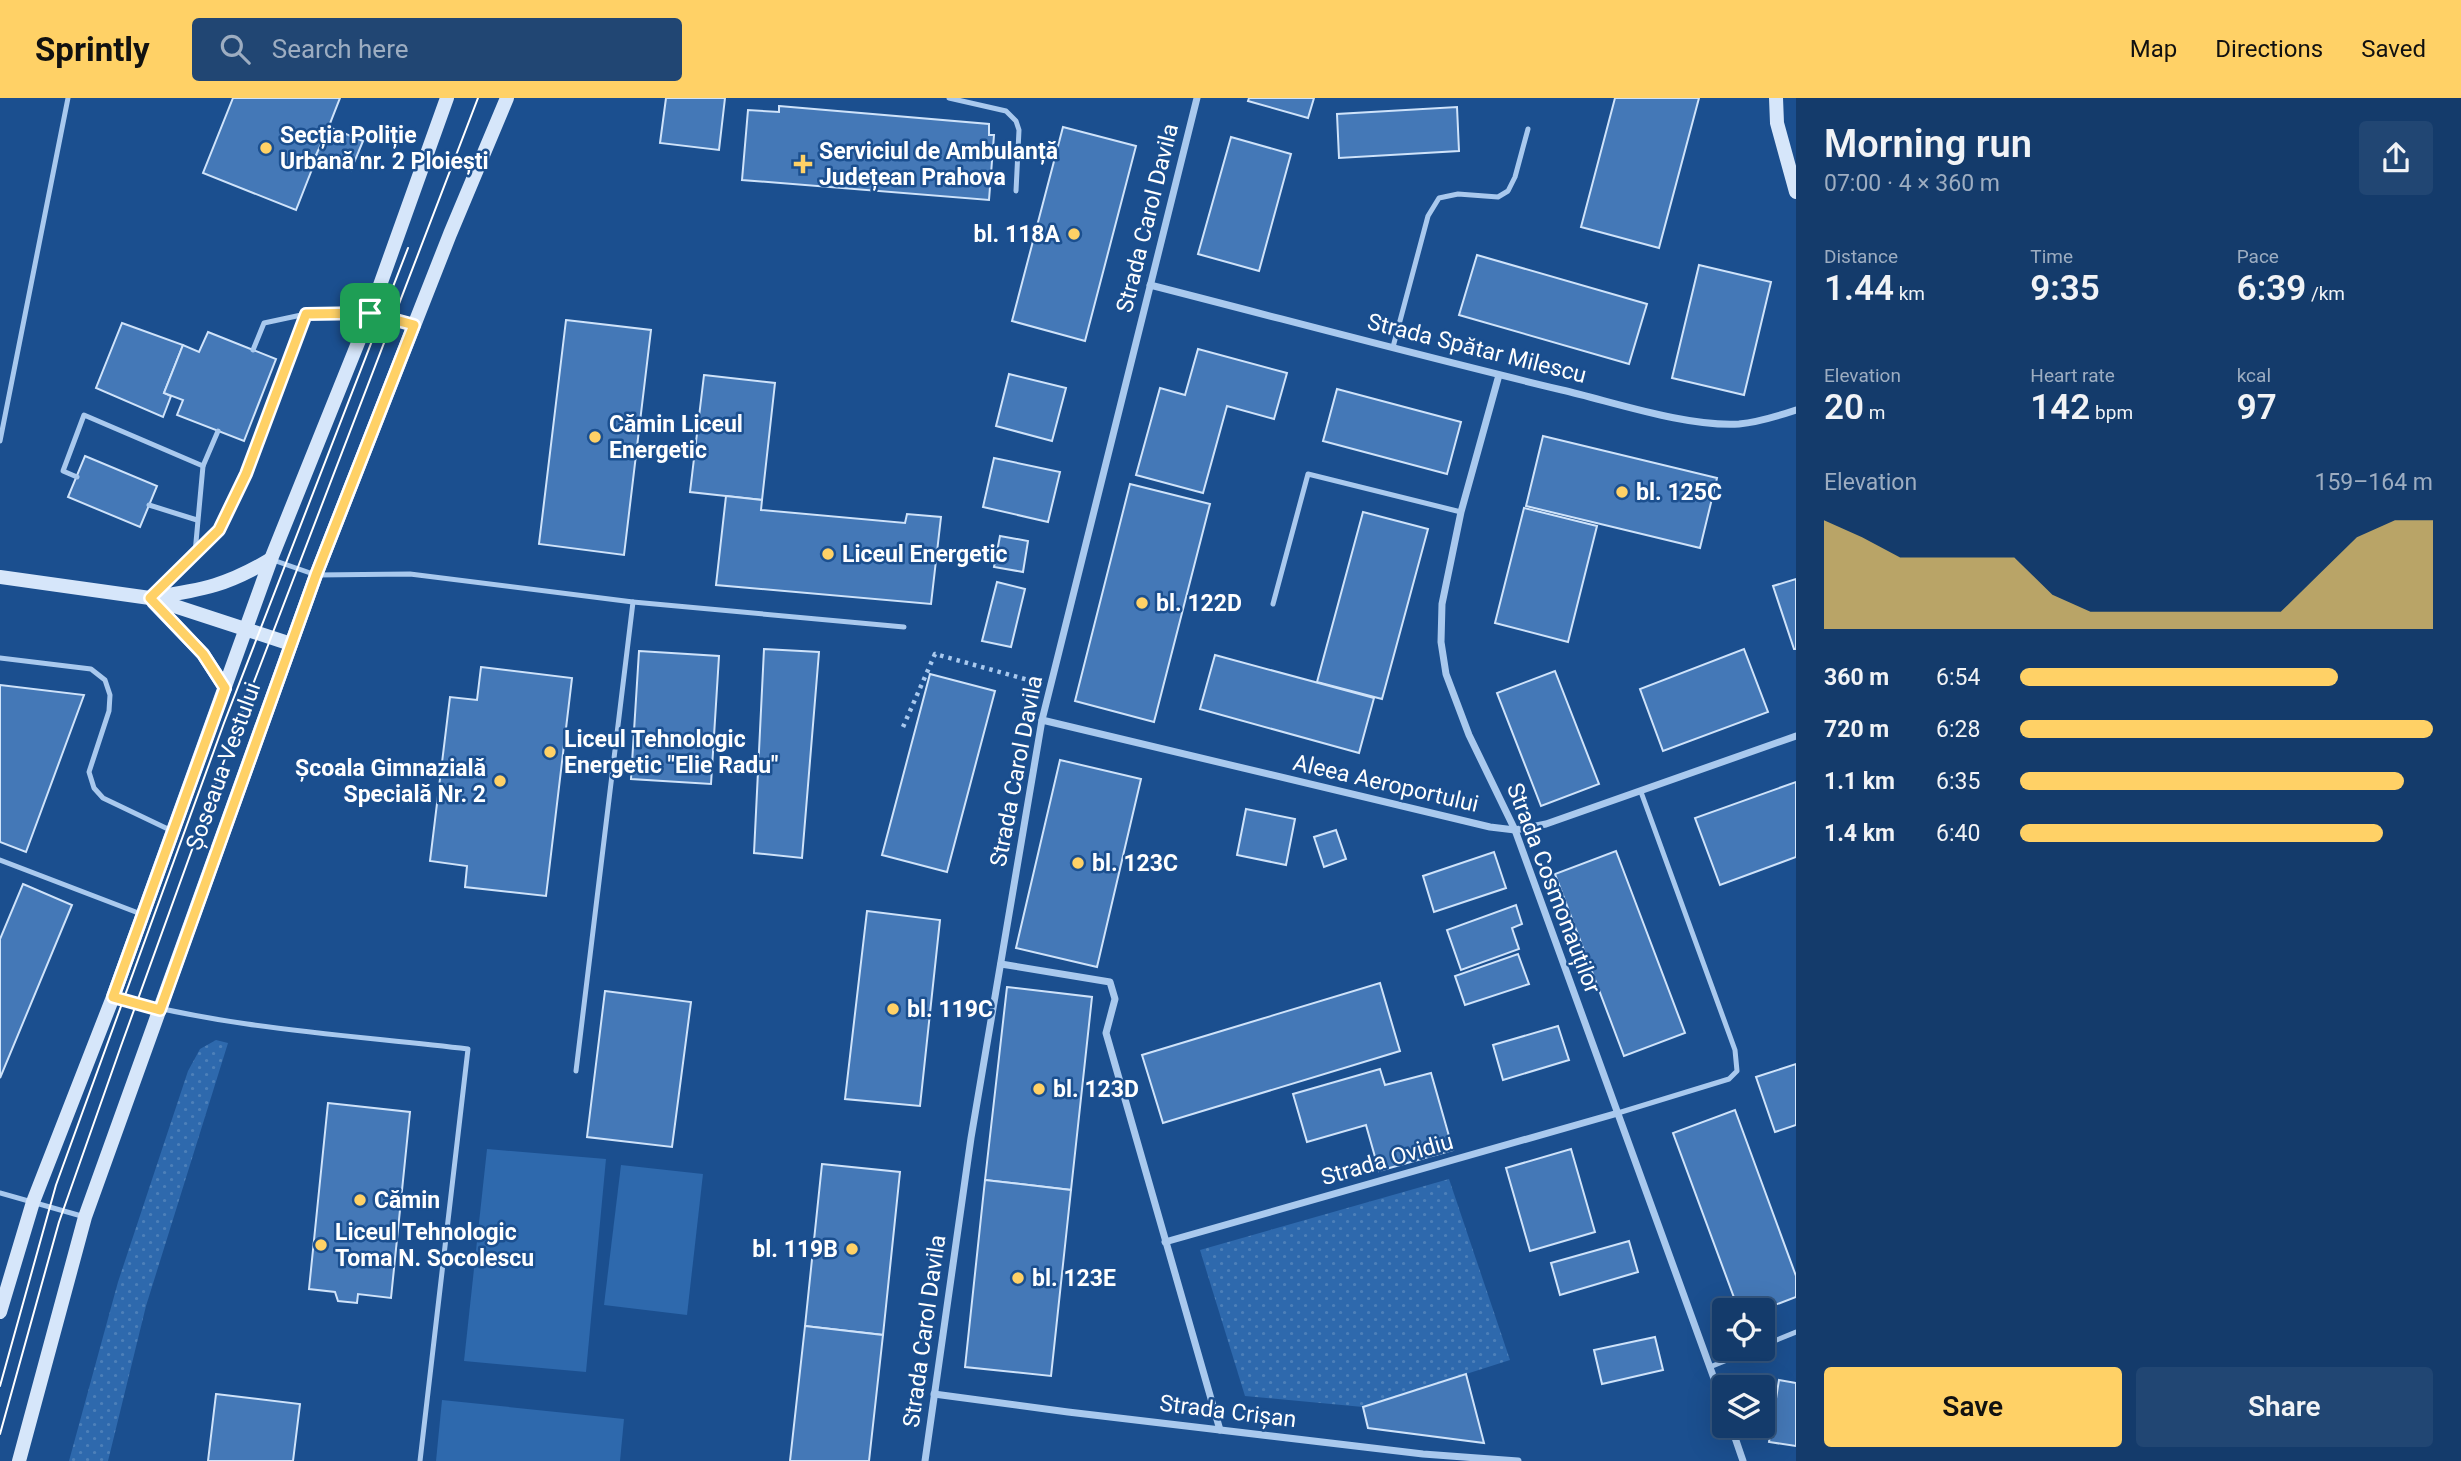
<!DOCTYPE html>
<html lang="en">
<head>
<meta charset="utf-8">
<style>
	body { margin:0; font-family:Roboto,sans-serif; background:#214673; color:#f1f3f6; height:100vh; display:flex; flex-direction:column; font-size:26px; white-space:nowrap }
	* { box-sizing:border-box; margin:0 }
	p { font-size:23px; color:#9dadc1 }
	.icon { flex:none; width:38px; height:38px; fill:none; stroke:currentColor; stroke-width:2; stroke-linecap:round; stroke-linejoin:round }
	.map { position:relative; flex:1; overflow:hidden }
	.panel { display:flex; flex-direction:column; background:#143b6b; width:665px }
	.panel>* { flex:none }
	.buttons { position:absolute; left:1712px; top:1200px; display:grid; gap:14px }
	.buttons a { display:grid; place-items:center; width:63px; height:63px; border-radius:7px; background:#143b6b; box-shadow:0 7px 28px #0002,0 0 0 2px #33557e; font-size:35px }
	.pin { position:absolute; display:grid; place-items:center; width:60px; height:60px; color:#fff; margin:-30px; border-radius:14px; box-shadow:0 4px 10px #0006 }
	.round { display:grid; place-items:center; flex:none; width:74px; height:74px; border-radius:7px; background:#214673 }
	.summary { display:flex; align-items:center; justify-content:space-between; height:119px; padding:0 28px }
	h1 { font-size:38px; font-weight:600; line-height:52px }
	.metrics { display:grid; grid-template-columns:repeat(3,1fr); gap:10px; height:119px; padding:7px 28px }
	.metrics div { display:grid; align-content:center }
	.metrics b { font-size:35px; font-weight:600 }
	.metrics small { font-size:19px; font-weight:400 }
	.metrics p { font-size:19px }
	.chart { height:196px; padding:14px 28px }
	.chart p { display:flex; justify-content:space-between }
	.chart svg { width:100%; height:126px; margin-top:7px; fill:#ffd166; opacity:.7 }
	.cta { display:flex; gap:14px; margin-top:auto; padding:14px 28px }
	.cta a { flex:1; height:80px; border-radius:7px; background:#ffd166; color:#111; font-size:28px; font-weight:600; line-height:80px; text-align:center }
	.cta a+a { background:#214673; color:#f1f3f6 }
	ul { padding:0 28px; list-style:none; font-size:23px }
	li { display:grid; grid-template-columns:112px 84px 1fr; align-items:center; height:52px }
	li i { height:18px; border-radius:9px; background:#ffd166 }
	header { display:flex; align-items:center; gap:42px; box-sizing:border-box; height:98px; padding:0 35px; background:#ffd166; color:#111 }
	header strong { font-size:33px }
	nav { display:flex; gap:38px; margin-inline-start:auto; font-size:24px }
	.search { width:490px; height:63px; background:#214673; display:flex; align-items:center; gap:18px; box-sizing:border-box; padding:0 24px; border-radius:7px; color:#9dadc1; font-size:26px }
	main { display:flex; flex:1; min-height:0 }
	.map>svg:first-child { display:block }
</style>
</head>
<body>
<header>
<strong>Sprintly</strong>
<div class="search"><svg class="icon" aria-label="search" viewBox="0 0 24 24"><circle cx="10" cy="10" r="6"/><path d="M15 15l6 6"/></svg>Search here</div>
<nav><a>Map</a><a>Directions</a><a>Saved</a></nav>
</header>
<main>
<div class="map">
<svg width="1796" height="1363" viewBox="0 0 1796 1363">
	<defs>
		<pattern id="green-dots" width="8" height="8" patternUnits="userSpaceOnUse" patternTransform="scale(1.75)"><rect width="8" height="8" fill="#2e69ad"/><path d="M2 2h.1M6 6h.1" fill="none" stroke="#4d80b9" stroke-width="1.8" stroke-linecap="round"/></pattern>
	</defs>
	<rect width="100%" height="100%" fill="#1b4f8f"/>
	<g fill="url(#green-dots)">
		<polygon points="216,942 228,945 146,1208 108,1363 69,1363 118,1184 188,973 200,951"/>
		<polygon points="1449,1081 1510,1262 1363,1309 1245,1298 1200,1152"/>
	</g>
	<g fill="#2e69ad">
		<polygon points="487,1051 606,1061 586,1274 464,1263"/>
		<polygon points="621,1067 703,1076 687,1217 604,1207"/>
		<polygon points="442,1302 624,1321 620,1363 436,1363"/>
	</g>
	<g fill="#4478b7" stroke="#cfe3fa" stroke-width="2">
		<polygon points="233,0 340,0 296,112 203,75"/>
		<polygon points="666,0 725,0 719,52 660,45"/>
		<polygon points="1249,0 1314,0 1308,20 1248,3"/>
		<polygon points="1615,0 1699,0 1659,150 1581,129"/>
		<polygon points="779,8 989,26 989,37 994,37 989,102 742,82 748,12 779,14"/>
		<polygon points="1457,9 1459,53 1339,60 1337,16"/>
		<polygon points="329,29 363,43 351,72 316,57"/>
		<polygon points="1063,29 1136,48 1085,243 1012,223"/>
		<polygon points="1231,39 1291,56 1259,173 1198,156"/>
		<polygon points="1477,157 1647,206 1629,266 1459,217"/>
		<polygon points="1699,167 1771,184 1744,297 1672,280"/>
		<polygon points="566,222 651,232 624,457 539,446"/>
		<polygon points="122,225 183,247 164,295 171,298 163,319 96,290"/>
		<polygon points="208,234 276,261 244,343 177,317 183,302 164,295 183,247 199,254"/>
		<polygon points="1198,251 1287,275 1274,321 1227,308 1203,395 1136,377 1160,290 1185,297"/>
		<polygon points="1009,276 1066,290 1052,343 996,328"/>
		<polygon points="704,277 775,285 762,402 690,394"/>
		<polygon points="1337,291 1461,324 1447,376 1323,343"/>
		<polygon points="1543,338 1717,380 1700,450 1526,408"/>
		<polygon points="85,358 157,388 140,429 68,399"/>
		<polygon points="994,360 1060,374 1048,424 983,409"/>
		<polygon points="1130,386 1210,406 1154,624 1075,603"/>
		<polygon points="726,398 762,402 761,412 905,425 907,416 941,419 931,506 716,487"/>
		<polygon points="1524,410 1597,428 1568,544 1495,525"/>
		<polygon points="1363,414 1428,431 1382,601 1317,584"/>
		<polygon points="1000,438 1028,443 1023,474 994,469"/>
		<polygon points="1796,481 1796,551 1794,551 1773,488"/>
		<polygon points="997,484 1025,491 1011,549 982,543"/>
		<polygon points="764,551 819,554 802,760 754,755"/>
		<polygon points="1744,551 1768,614 1663,653 1640,591"/>
		<polygon points="639,553 719,558 711,686 631,681"/>
		<polygon points="1215,557 1374,600 1359,655 1200,611"/>
		<polygon points="481,569 572,580 546,798 465,789 467,768 430,763 450,599 477,602"/>
		<polygon points="1555,573 1599,686 1541,708 1497,595"/>
		<polygon points="930,576 995,593 947,774 882,757"/>
		<polygon points="0,587 84,597 26,754 0,744"/>
		<polygon points="1060,662 1141,681 1097,869 1016,850"/>
		<polygon points="1796,684 1796,759 1720,787 1695,720"/>
		<polygon points="1246,711 1295,721 1286,767 1237,757"/>
		<polygon points="1336,732 1346,761 1324,769 1314,739"/>
		<polygon points="1616,753 1685,935 1624,958 1555,776"/>
		<polygon points="1494,754 1506,790 1434,814 1423,778"/>
		<polygon points="23,786 72,807 0,980 0,841"/>
		<polygon points="1516,807 1522,826 1512,830 1519,851 1461,872 1447,832"/>
		<polygon points="867,813 940,822 920,1008 845,1001"/>
		<polygon points="1518,856 1529,886 1465,907 1455,878"/>
		<polygon points="1380,885 1400,953 1163,1025 1142,957"/>
		<polygon points="1007,889 1092,899 1071,1092 985,1082"/>
		<polygon points="605,893 691,904 672,1049 587,1039"/>
		<polygon points="1558,928 1569,962 1503,982 1493,947"/>
		<polygon points="1796,966 1796,1027 1775,1034 1756,979"/>
		<polygon points="1380,971 1385,987 1431,975 1453,1052 1379,1073 1366,1027 1307,1044 1293,996"/>
		<polygon points="328,1005 410,1014 391,1200 358,1196 357,1205 338,1203 335,1194 309,1191"/>
		<polygon points="1735,1012 1796,1178 1796,1199 1759,1213 1739,1213 1673,1035"/>
		<polygon points="1571,1051 1595,1134 1530,1153 1506,1070"/>
		<polygon points="822,1066 900,1074 883,1237 805,1228"/>
		<polygon points="985,1082 1071,1092 1051,1278 965,1269"/>
		<polygon points="1629,1143 1638,1174 1560,1197 1551,1165"/>
		<polygon points="805,1228 883,1237 869,1363 790,1363"/>
		<polygon points="1655,1239 1663,1272 1602,1286 1594,1252"/>
		<polygon points="1466,1276 1484,1345 1368,1330 1363,1309"/>
		<polygon points="1779,1282 1796,1285 1796,1348 1769,1344"/>
		<polygon points="216,1296 300,1306 293,1363 208,1363"/>
	</g>
	<g fill="none" stroke-linecap="round" stroke-linejoin="round">
		<polyline stroke="#a9c9ee" stroke-width="4.5" stroke-dasharray="3.5 5" stroke-linecap="butt" points="903,629 935,556 1032,583"/>
		<g stroke="#a9c9ee" stroke-width="5">
			<polyline points="949,0 1006,13 1016,23 1019,32 1016,93"/>
			<polyline points="1393,249 1428,118 1439,100 1458,96 1498,99 1508,93 1515,79 1528,31"/>
			<polyline points="253,252 264,225 306,216 370,215 414,227"/>
			<polyline points="0,343 68,0"/>
			<polyline points="77,379 63,373 84,317 203,368"/>
			<polyline points="149,407 197,422"/>
			<polyline points="195,455 219,432 246,376 306,216"/>
			<polyline points="273,462 316,477 410,476 633,504 576,973"/>
			<polyline points="155,495 195,455 203,368 218,333"/>
			<polyline points="633,504 904,529"/>
			<polyline points="1273,506 1308,376 1461,414"/>
			<polyline points="0,560 91,571 105,582 110,597 109,613 89,674 94,690 103,700 170,732"/>
			<polyline points="0,762 141,816"/>
			<path d="M114,899c115,32 237,38 354,52l-48,412"/>
			<polyline points="1618,1015 1729,981 1737,973 1735,952 1641,694"/>
			<polyline points="0,1095 85,1119"/>
			<polyline points="1762,1248 1796,1234"/>
			<polyline points="1710,1269 1754,1251"/>
		</g>
		<g stroke="#a9c9ee" stroke-width="7">
			<path d="M1150,187c137,35 274,72 412,105 52,12 124,37 177,34 20,-2 39,-8 57,-14"/>
			<polyline points="1499,277 1461,414 1442,506 1441,544 1446,576 1469,637 1515,732 1724,1308"/>
			<polyline points="1042,622 1490,729 1515,732 1546,726 1796,638"/>
			<polyline points="1001,866 1110,884 1115,901 1106,935 1220,1332"/>
			<polyline points="1165,1144 1618,1015"/>
			<polyline points="934,1296 1068,1314 1423,1356 1518,1363"/>
			<polyline points="1731,1328 1743,1363"/>
			<polyline points="925,1363 971,1040 1042,622 1197,0"/>
		</g>
		<g stroke="#d6e6fa" stroke-width="14">
			<polyline points="1776,0 1777,25 1796,94"/>
			<polyline points="0,479 150,500 291,546"/>
			<path d="M154,499c49,-7 74,-12 117,-38"/>
			<polyline points="153,504 203,556 225,590"/>
			<polyline points="0,1214 33,1104 113,899 271,461 370,215 447,0"/>
			<polyline points="19,1363 85,1119 316,477 450,136 507,0"/>
		</g>
		<g stroke="#fff" stroke-width="2">
			<polyline points="0,1288 56,1087 224,625 408,150"/>
			<polyline points="0,1336 59,1124 121,948 232,641 478,0"/>
		</g>
	</g>
	<g fill="none" stroke-linecap="round" stroke-linejoin="round">
		<defs>
			<polygon id="route" points="370,215 414,227 316,477 160,912 113,899 225,590 203,556 150,500 219,432 246,376 306,216"/>
		</defs>
		<use href="#route" stroke="#fff" stroke-width="14"/>
		<use href="#route" stroke="#ffd166" stroke-width="9"/>
	</g>
	<g fill="#ffd166" stroke="#1b4f8f" stroke-width="2.5">
		<circle cx="266" cy="50" r="7"/>
		<path d="M799.5 55.5h7v7h7v7h-7v7h-7v-7h-7v-7h7z"/>
		<circle cx="1074" cy="136" r="7"/>
		<circle cx="595" cy="339" r="7"/>
		<circle cx="1622" cy="394" r="7"/>
		<circle cx="828" cy="456" r="7"/>
		<circle cx="1142" cy="505" r="7"/>
		<circle cx="550" cy="654" r="7"/>
		<circle cx="500" cy="683" r="7"/>
		<circle cx="1078" cy="765" r="7"/>
		<circle cx="893" cy="911" r="7"/>
		<circle cx="1039" cy="991" r="7"/>
		<circle cx="360" cy="1102" r="7"/>
		<circle cx="321" cy="1147" r="7"/>
		<circle cx="852" cy="1151" r="7"/>
		<circle cx="1018" cy="1180" r="7"/>
	</g>
	<g text-anchor="middle" stroke-width="5" stroke-linejoin="round" paint-order="stroke">
		<g font-size="23" font-weight="bold" fill="#fff" stroke="#1b4f8f" text-anchor="start">
			<text x="280" y="45">Secția Poliție<tspan x="280" dy="26">Urbană nr. 2 Ploiești</tspan></text>
			<text x="819" y="61">Serviciul de Ambulanță<tspan x="819" dy="26">Județean Prahova</tspan></text>
			<text x="1060" y="144" text-anchor="end">bl. 118A</text>
			<text x="609" y="334">Cămin Liceul<tspan x="609" dy="26">Energetic</tspan></text>
			<text x="1636" y="402">bl. 125C</text>
			<text x="842" y="464">Liceul Energetic</text>
			<text x="1156" y="513">bl. 122D</text>
			<text x="564" y="649">Liceul Tehnologic<tspan x="564" dy="26">Energetic "Elie Radu"</tspan></text>
			<text x="486" y="678" text-anchor="end">Școala Gimnazială<tspan x="486" dy="26">Specială Nr. 2</tspan></text>
			<text x="1092" y="773">bl. 123C</text>
			<text x="907" y="919">bl. 119C</text>
			<text x="1053" y="999">bl. 123D</text>
			<text x="374" y="1110">Cămin</text>
			<text x="335" y="1142">Liceul Tehnologic<tspan x="335" dy="26">Toma N. Socolescu</tspan></text>
			<text x="838" y="1159" text-anchor="end">bl. 119B</text>
			<text x="1032" y="1188">bl. 123E</text>
		</g>
		<g font-size="23" fill="#fff" stroke="#1b4f8f">
			<text transform="translate(1147 120) rotate(-76)" y="8">Strada Carol Davila</text>
			<text transform="translate(1477 250) rotate(14)" y="8">Strada Spătar Milescu</text>
			<text transform="translate(223 668) rotate(-70)" y="8">Șoseaua Vestului</text>
			<text transform="translate(1016 673) rotate(-79)" y="8">Strada Carol Davila</text>
			<text transform="translate(1386 685) rotate(13)" y="8">Aleea Aeroportului</text>
			<text transform="translate(1554 790) rotate(69)" y="8">Strada Cosmonauților</text>
			<text transform="translate(1387 1061) rotate(-16)" y="8">Strada Ovidiu</text>
			<text transform="translate(924 1233) rotate(-82)" y="8">Strada Carol Davila</text>
			<text transform="translate(1228 1313) rotate(7)" y="8">Strada Crișan</text>
		</g>
	</g>
</svg>
<div class="buttons">
<a><svg class="icon" aria-label="locate" viewBox="0 0 24 24"><circle cx="12" cy="12" r="6"/><path d="M12 2v4M12 18v4M2 12h4M18 12h4"/></svg></a>
<a><svg class="icon" aria-label="layers" viewBox="0 0 24 24"><path d="M12 4l9 5-9 5-9-5zM3 14l9 5 9-5"/></svg></a>
</div>
<div class="pin" style="left:370px;top:215px;background:#1e9e55"><svg class="icon" aria-label="arrive" viewBox="0 0 24 24"><path d="M6 21V4h12l-3 4 3 4H6"/></svg></div>
</div>
<section class="panel">
<div class="summary"><div><h1>Morning run</h1><p>07:00 · 4 × 360 m</p></div><a class="round"><svg class="icon" aria-label="share" viewBox="0 0 24 24"><path d="M12 15V3M7 8l5-5 5 5M5 13v7h14v-7"/></svg></a></div>
<div class="metrics">
<div><p>Distance</p><b>1.44<small> km</small></b></div>
<div><p>Time</p><b>9:35</b></div>
<div><p>Pace</p><b>6:39<small> /km</small></b></div>
</div>
<div class="metrics">
<div><p>Elevation</p><b>20<small> m</small></b></div>
<div><p>Heart rate</p><b>142<small> bpm</small></b></div>
<div><p>kcal</p><b>97</b></div>
</div>
<div class="chart"><p><span>Elevation</span>159–164 m</p>
<svg viewBox="0 0 160 44" preserveAspectRatio="none"><path d="M0 44V6L10 12L20 19L30 19L40 19L50 19L60 32L70 38L80 38L90 38L100 38L110 38L120 38L130 25L140 12L150 6L160 6V44z"/></svg>
</div>
<ul>
<li><b>360 m</b>6:54<i style="width:77%"></i></li>
<li><b>720 m</b>6:28<i style="width:100%"></i></li>
<li><b>1.1 km</b>6:35<i style="width:93%"></i></li>
<li><b>1.4 km</b>6:40<i style="width:88%"></i></li>
</ul>
<div class="cta"><a>Save</a><a>Share</a></div>
</section>
</main>
</body>
</html>
